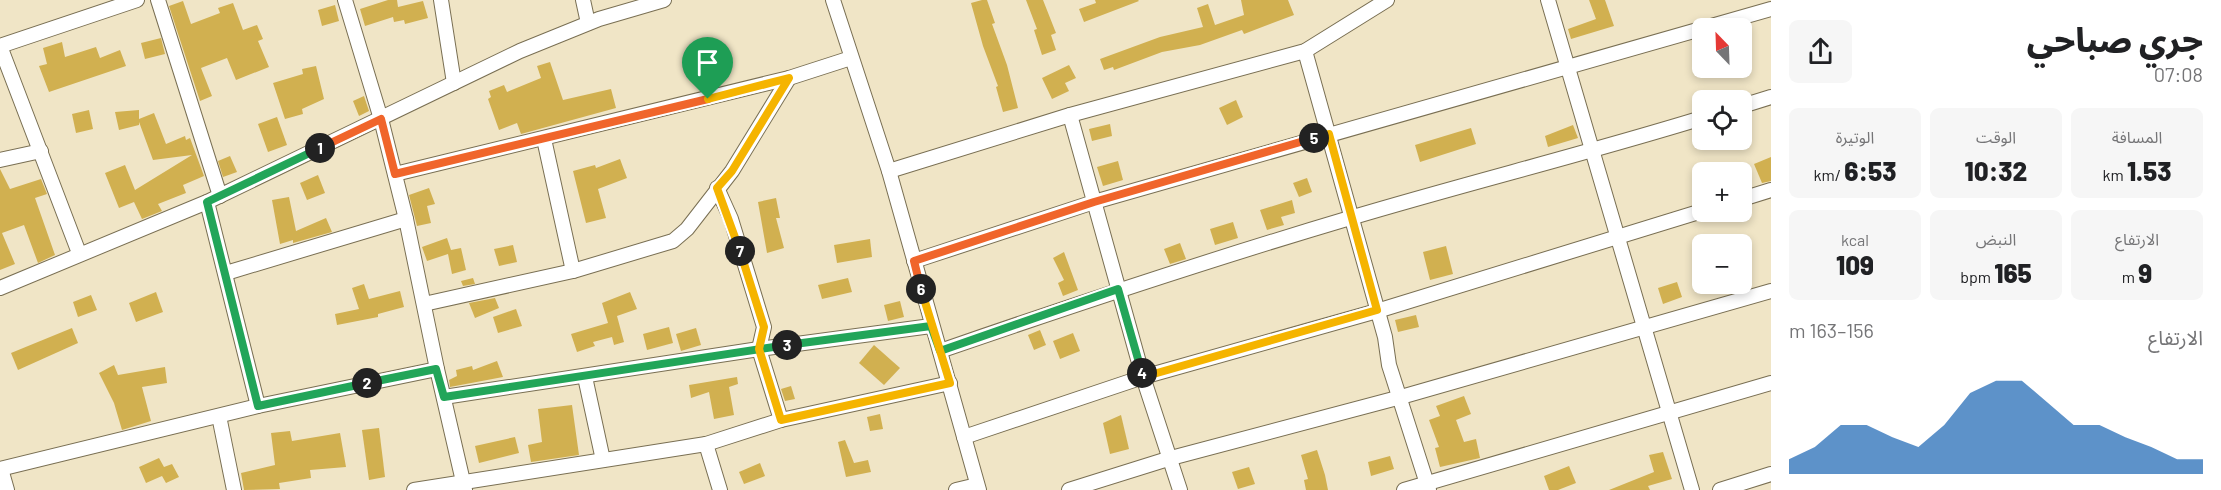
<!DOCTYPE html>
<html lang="ar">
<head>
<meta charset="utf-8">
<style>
	body { margin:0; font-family:Barlow,"Noto Sans Arabic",sans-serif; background:#f6f6f6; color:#202124; direction:rtl; height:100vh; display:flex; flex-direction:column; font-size:22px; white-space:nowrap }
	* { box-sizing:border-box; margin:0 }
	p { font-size:20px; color:#757577 }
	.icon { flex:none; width:33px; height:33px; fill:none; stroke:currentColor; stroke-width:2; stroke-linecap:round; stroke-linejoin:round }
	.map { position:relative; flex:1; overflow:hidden; direction:ltr }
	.sheet { display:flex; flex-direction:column; background:#fff; width:450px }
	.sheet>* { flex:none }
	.needle { width:39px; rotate:337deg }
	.controls { position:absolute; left:1692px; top:18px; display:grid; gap:12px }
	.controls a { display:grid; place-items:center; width:60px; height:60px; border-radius:9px; background:#fff; box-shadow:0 3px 9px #0003; font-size:30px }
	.pin { position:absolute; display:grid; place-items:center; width:51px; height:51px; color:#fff; margin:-62px -26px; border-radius:50% 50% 50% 0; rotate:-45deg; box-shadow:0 0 6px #0007 }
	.pin .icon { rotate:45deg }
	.km { position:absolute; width:30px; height:30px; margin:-15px; border-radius:50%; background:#222; color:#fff; font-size:16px; line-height:30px; text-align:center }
	.round { display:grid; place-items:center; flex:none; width:63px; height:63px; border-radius:9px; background:#f6f6f6 }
	.overview { display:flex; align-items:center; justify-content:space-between; height:102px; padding:0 18px }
	h1 { font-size:33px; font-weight:800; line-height:45px }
	.stats { display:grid; grid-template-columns:repeat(3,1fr); gap:9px; height:102px; padding:6px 18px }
	.stats div { display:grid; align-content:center; border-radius:9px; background:#f6f6f6; text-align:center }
	.stats b { font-size:26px; font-weight:800 }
	.stats small { font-size:16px; font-weight:400 }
	.stats p { font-size:16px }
	.chart { height:168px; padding:12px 18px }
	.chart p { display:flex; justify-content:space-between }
	.chart svg { width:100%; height:108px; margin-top:6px; fill:#1a64b3; opacity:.7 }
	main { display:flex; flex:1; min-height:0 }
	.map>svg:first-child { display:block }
</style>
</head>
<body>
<main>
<section class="sheet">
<div class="overview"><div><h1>جري صباحي</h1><p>07:08</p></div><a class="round"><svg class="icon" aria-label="share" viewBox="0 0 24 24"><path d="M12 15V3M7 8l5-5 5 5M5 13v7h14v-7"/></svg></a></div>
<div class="stats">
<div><p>المسافة</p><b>1.53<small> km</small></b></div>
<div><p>الوقت</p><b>10:32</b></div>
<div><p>الوتيرة</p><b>6:53<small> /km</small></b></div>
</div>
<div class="stats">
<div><p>الارتفاع</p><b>9<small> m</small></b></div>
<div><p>النبض</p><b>165<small> bpm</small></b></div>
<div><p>kcal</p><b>109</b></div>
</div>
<div class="chart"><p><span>الارتفاع</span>156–163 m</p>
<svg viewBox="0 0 160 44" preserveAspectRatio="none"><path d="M0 44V38L10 33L20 24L30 24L40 29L50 33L60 24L70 11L80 6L90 6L100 15L110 24L120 24L130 29L140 33L150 38L160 38V44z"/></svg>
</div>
</section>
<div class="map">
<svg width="1771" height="490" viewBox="0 0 1771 490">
	<rect width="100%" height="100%" fill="#f0e5c6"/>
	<g fill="#d1b050">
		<polygon points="388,0 397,0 398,7 423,1 428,18 405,24 404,20 394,22 393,17 365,26 360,9"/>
		<polygon points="982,0 987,0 995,23 992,24 1007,65 1018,108 1003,112 996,87 998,86 983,46 971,3"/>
		<polygon points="1026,0 1043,0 1056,33 1051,35 1056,50 1042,55 1034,30 1037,29"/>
		<polygon points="1095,0 1138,0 1139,1 1084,22 1079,9 1096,3"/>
		<polygon points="1241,0 1288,0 1294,15 1244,34 1242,30 1200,45 1162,52 1114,70 1113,67 1104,70 1100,59 1160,37 1203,27 1197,8 1208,4 1215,25 1244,15"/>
		<polygon points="1589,0 1605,0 1614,26 1571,39 1568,29 1596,19"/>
		<polygon points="183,1 191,24 220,13 218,8 233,3 243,30 257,25 263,39 258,41 269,67 236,80 227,58 201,68 212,96 200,101 169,6"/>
		<polygon points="335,5 339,21 322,26 318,10"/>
		<polygon points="161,38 165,54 145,59 141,43"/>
		<polygon points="62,42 65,57 96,47 100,58 120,50 126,66 49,92 39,66 47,64 43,48"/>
		<polygon points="550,62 563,100 611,89 616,108 521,134 517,123 499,130 488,99 491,97 489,91 504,85 507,92 541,78 537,66"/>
		<polygon points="1069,65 1076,78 1065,83 1069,91 1052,99 1042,78"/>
		<polygon points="316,66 324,99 302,109 303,114 285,119 273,83 303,74 302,69"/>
		<polygon points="364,96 369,111 359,116 353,101"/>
		<polygon points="1236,100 1243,117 1227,125 1219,108"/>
		<polygon points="89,110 93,129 76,133 72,114"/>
		<polygon points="139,110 139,119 154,113 166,144 185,136 186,140 190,138 204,176 183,185 186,193 158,204 162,211 142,219 134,202 119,208 105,173 125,165 135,190 192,155 153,160 139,122 139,125 119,130 115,112"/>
		<polygon points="277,117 287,145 268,152 258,124"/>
		<polygon points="1110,124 1112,136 1092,141 1089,129"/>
		<polygon points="1573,125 1578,138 1548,147 1545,136"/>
		<polygon points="1471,128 1476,144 1420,162 1415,145"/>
		<polygon points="230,156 237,172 223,177 218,161"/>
		<polygon points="1771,157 1771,181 1762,183 1754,164"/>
		<polygon points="620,159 627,178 598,189 606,218 586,223 573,171 595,165 596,168"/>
		<polygon points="1118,161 1123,180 1103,186 1097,167"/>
		<polygon points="0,169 10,189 41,179 47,194 35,198 55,255 38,263 24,225 2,233 15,264 0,270"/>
		<polygon points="318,175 325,193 307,200 300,183"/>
		<polygon points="1307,178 1312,192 1299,197 1293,183"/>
		<polygon points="429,188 435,204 427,206 431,223 417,226 409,195"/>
		<polygon points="289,197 296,231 326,218 332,232 293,243 293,240 280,244 272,200"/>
		<polygon points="776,198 780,218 776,218 784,248 767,253 758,202"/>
		<polygon points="1292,200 1295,213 1281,217 1284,225 1267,230 1260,210"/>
		<polygon points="1233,222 1238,238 1215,245 1210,229"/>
		<polygon points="447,238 451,250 461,248 466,270 452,274 448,254 427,261 422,247"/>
		<polygon points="870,239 872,257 837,263 834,245"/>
		<polygon points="1180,243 1186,259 1170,264 1164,249"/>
		<polygon points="513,245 517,262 499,266 494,249"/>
		<polygon points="1446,246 1453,274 1430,280 1423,252"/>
		<polygon points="1064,252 1078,290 1063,296 1058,283 1064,280 1053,258"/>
		<polygon points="473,278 475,284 463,286 461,281"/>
		<polygon points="848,278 852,292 822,299 818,285"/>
		<polygon points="1677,282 1682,297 1663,304 1658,288"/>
		<polygon points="364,284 369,299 400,291 404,307 378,314 378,317 337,325 335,314 359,309 352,288"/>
		<polygon points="156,292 163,312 136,322 129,303"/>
		<polygon points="630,292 637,309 617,316 624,342 614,345 612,337 593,342 595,346 577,352 571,334 608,323 602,303"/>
		<polygon points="91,295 97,310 78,317 73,302"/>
		<polygon points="495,298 499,308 475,318 469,303"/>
		<polygon points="900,301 904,317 888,321 884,305"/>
		<polygon points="516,309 522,326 498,333 493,317"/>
		<polygon points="1416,315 1419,327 1398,332 1395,320"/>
		<polygon points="669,327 673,343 647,350 643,334"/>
		<polygon points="72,328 78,343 18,370 11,353"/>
		<polygon points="696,328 701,345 681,351 676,334"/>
		<polygon points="1040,330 1046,345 1034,350 1028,335"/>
		<polygon points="1073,333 1080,351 1060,359 1053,341"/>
		<polygon points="874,345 900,368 884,385 859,363"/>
		<polygon points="497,361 503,377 450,387 449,380 457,376 456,370 472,366 473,370"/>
		<polygon points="114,365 118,375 165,367 167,383 142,387 151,421 122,430 114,403 99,373"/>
		<polygon points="737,377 738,384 729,387 734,415 714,419 709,392 691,398 689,385"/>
		<polygon points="791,386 795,399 785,401 781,389"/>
		<polygon points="1464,396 1471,414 1456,420 1464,442 1476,439 1480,458 1440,467 1435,448 1439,447 1429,420 1440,416 1436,406"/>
		<polygon points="572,405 579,455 531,462 528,445 542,442 538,409"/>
		<polygon points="880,414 883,429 870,431 867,417"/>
		<polygon points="1121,415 1129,449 1110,454 1103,423"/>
		<polygon points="379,428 385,477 369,480 362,430"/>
		<polygon points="290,431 292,441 340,433 346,467 310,470 311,478 279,483 280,489 244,490 241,473 275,465 271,433"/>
		<polygon points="515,437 519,453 479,463 475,446"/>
		<polygon points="845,440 854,463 868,460 871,472 846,477 838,442"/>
		<polygon points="1317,450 1325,475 1328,490 1306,490 1304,480 1308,479 1301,455"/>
		<polygon points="1663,452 1672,479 1648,486 1650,490 1609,490 1654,472 1649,455"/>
		<polygon points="1390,456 1394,469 1371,476 1368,462"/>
		<polygon points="159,458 164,467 172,464 179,477 166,483 162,476 146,483 139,467"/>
		<polygon points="760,463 765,476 744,484 739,472"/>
		<polygon points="1569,466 1576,483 1558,490 1549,490 1544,476"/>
		<polygon points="1249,467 1255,484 1238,489 1232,472"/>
	</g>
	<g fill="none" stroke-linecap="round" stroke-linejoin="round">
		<defs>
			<g id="minor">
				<polyline points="158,0 220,196"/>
				<polyline points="345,0 381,119 406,219 437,369 465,490"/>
				<polyline points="441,0 454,83"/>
				<polyline points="583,0 588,23"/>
				<polyline points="833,0 889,171 979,490"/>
				<polyline points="1548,0 1692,490"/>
				<polyline points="0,46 79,253"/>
				<polyline points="0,46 137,0"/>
				<polyline points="1305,51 1385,337 1389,365 1429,490"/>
				<polyline points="1742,106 1771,97"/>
				<polyline points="1070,115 1143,377 1180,490"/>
				<polyline points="544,139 573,271"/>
				<polyline points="0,160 41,151"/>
				<polyline points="889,171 1070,115 1305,51 1387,0"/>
				<polyline points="395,174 789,78 851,58"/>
				<polyline points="717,188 731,219 764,327 759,349 781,420"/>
				<polyline points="1742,199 1771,190"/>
				<polyline points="207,202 258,406"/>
				<polyline points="914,261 1094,202 1771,9"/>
				<polyline points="226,273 406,219"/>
				<polyline points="0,288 207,202 520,51 599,19 664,0"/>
				<polyline points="424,304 573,271 673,241 687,229 732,171 789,78"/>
				<path d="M940,351c136,-47 272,-92 410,-133 117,-35 235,-64 352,-100"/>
				<polyline points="585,377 603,460"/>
				<polyline points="444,397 759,349 931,326"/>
				<polyline points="219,416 234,490"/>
				<polyline points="964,437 1143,377 1377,311 1702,211"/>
				<polyline points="706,444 720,490"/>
				<polyline points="0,469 258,406 437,369"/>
				<polyline points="1,469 7,490"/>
				<polyline points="414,490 706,444 781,420 950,383"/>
				<polyline points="956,490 977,485"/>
				<polyline points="1069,490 1171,458 1401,397 1771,291"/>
				<polyline points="1404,490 1771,383"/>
				<polyline points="1720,490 1771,474"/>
			</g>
		</defs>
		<use href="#minor" stroke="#796f53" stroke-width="16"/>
		<use href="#minor" stroke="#fff" stroke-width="14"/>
	</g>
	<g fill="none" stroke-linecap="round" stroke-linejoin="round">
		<defs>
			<polyline id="split-1" points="320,148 381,119 395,174 708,99"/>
			<polyline id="split-2" points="320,148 207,202 258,406 367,383"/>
			<polyline id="split-3" points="367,383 436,369 444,397 787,345"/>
			<polyline id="split-4" points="787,345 931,326 940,351 1118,289 1142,373"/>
			<polyline id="split-5" points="1142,373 1143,377 1377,310 1329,134 1314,138"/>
			<polyline id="split-6" points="921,289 914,261 1094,202 1314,138"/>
			<polyline id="split-7" points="740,251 764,327 759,349 781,420 950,383 921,289"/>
			<polyline id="split-8" points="708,99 789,78 732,171 717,188 740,251"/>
		</defs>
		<use href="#split-1" stroke="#fff" stroke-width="12"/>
		<use href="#split-2" stroke="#fff" stroke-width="12"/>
		<use href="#split-3" stroke="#fff" stroke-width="12"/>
		<use href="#split-4" stroke="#fff" stroke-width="12"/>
		<use href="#split-5" stroke="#fff" stroke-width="12"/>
		<use href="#split-6" stroke="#fff" stroke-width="12"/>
		<use href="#split-7" stroke="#fff" stroke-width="12"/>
		<use href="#split-8" stroke="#fff" stroke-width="12"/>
		<use href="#split-1" stroke="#f0652b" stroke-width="8"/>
		<use href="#split-2" stroke="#22a559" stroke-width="8"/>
		<use href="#split-3" stroke="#22a559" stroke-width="8"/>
		<use href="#split-4" stroke="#22a559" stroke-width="8"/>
		<use href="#split-5" stroke="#f5b400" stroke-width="8"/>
		<use href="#split-6" stroke="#f0652b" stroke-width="8"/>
		<use href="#split-7" stroke="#f5b400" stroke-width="8"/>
		<use href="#split-8" stroke="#f5b400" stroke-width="8"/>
	</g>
</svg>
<div class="controls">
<a><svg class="needle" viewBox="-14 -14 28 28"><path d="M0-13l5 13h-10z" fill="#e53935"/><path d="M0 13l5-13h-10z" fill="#757577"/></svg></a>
<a><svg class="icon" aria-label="locate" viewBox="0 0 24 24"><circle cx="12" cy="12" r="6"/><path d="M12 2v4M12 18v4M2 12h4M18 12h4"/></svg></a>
<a>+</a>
<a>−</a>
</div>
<div class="pin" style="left:708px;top:99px;background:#1e9e55"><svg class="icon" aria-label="arrive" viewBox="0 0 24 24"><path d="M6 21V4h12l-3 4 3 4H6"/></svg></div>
<b class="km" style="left:320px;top:148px">1</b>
<b class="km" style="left:367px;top:383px">2</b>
<b class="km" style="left:787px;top:345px">3</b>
<b class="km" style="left:1142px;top:373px">4</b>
<b class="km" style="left:1314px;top:138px">5</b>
<b class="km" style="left:921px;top:289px">6</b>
<b class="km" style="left:740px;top:251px">7</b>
</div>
</main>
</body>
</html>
